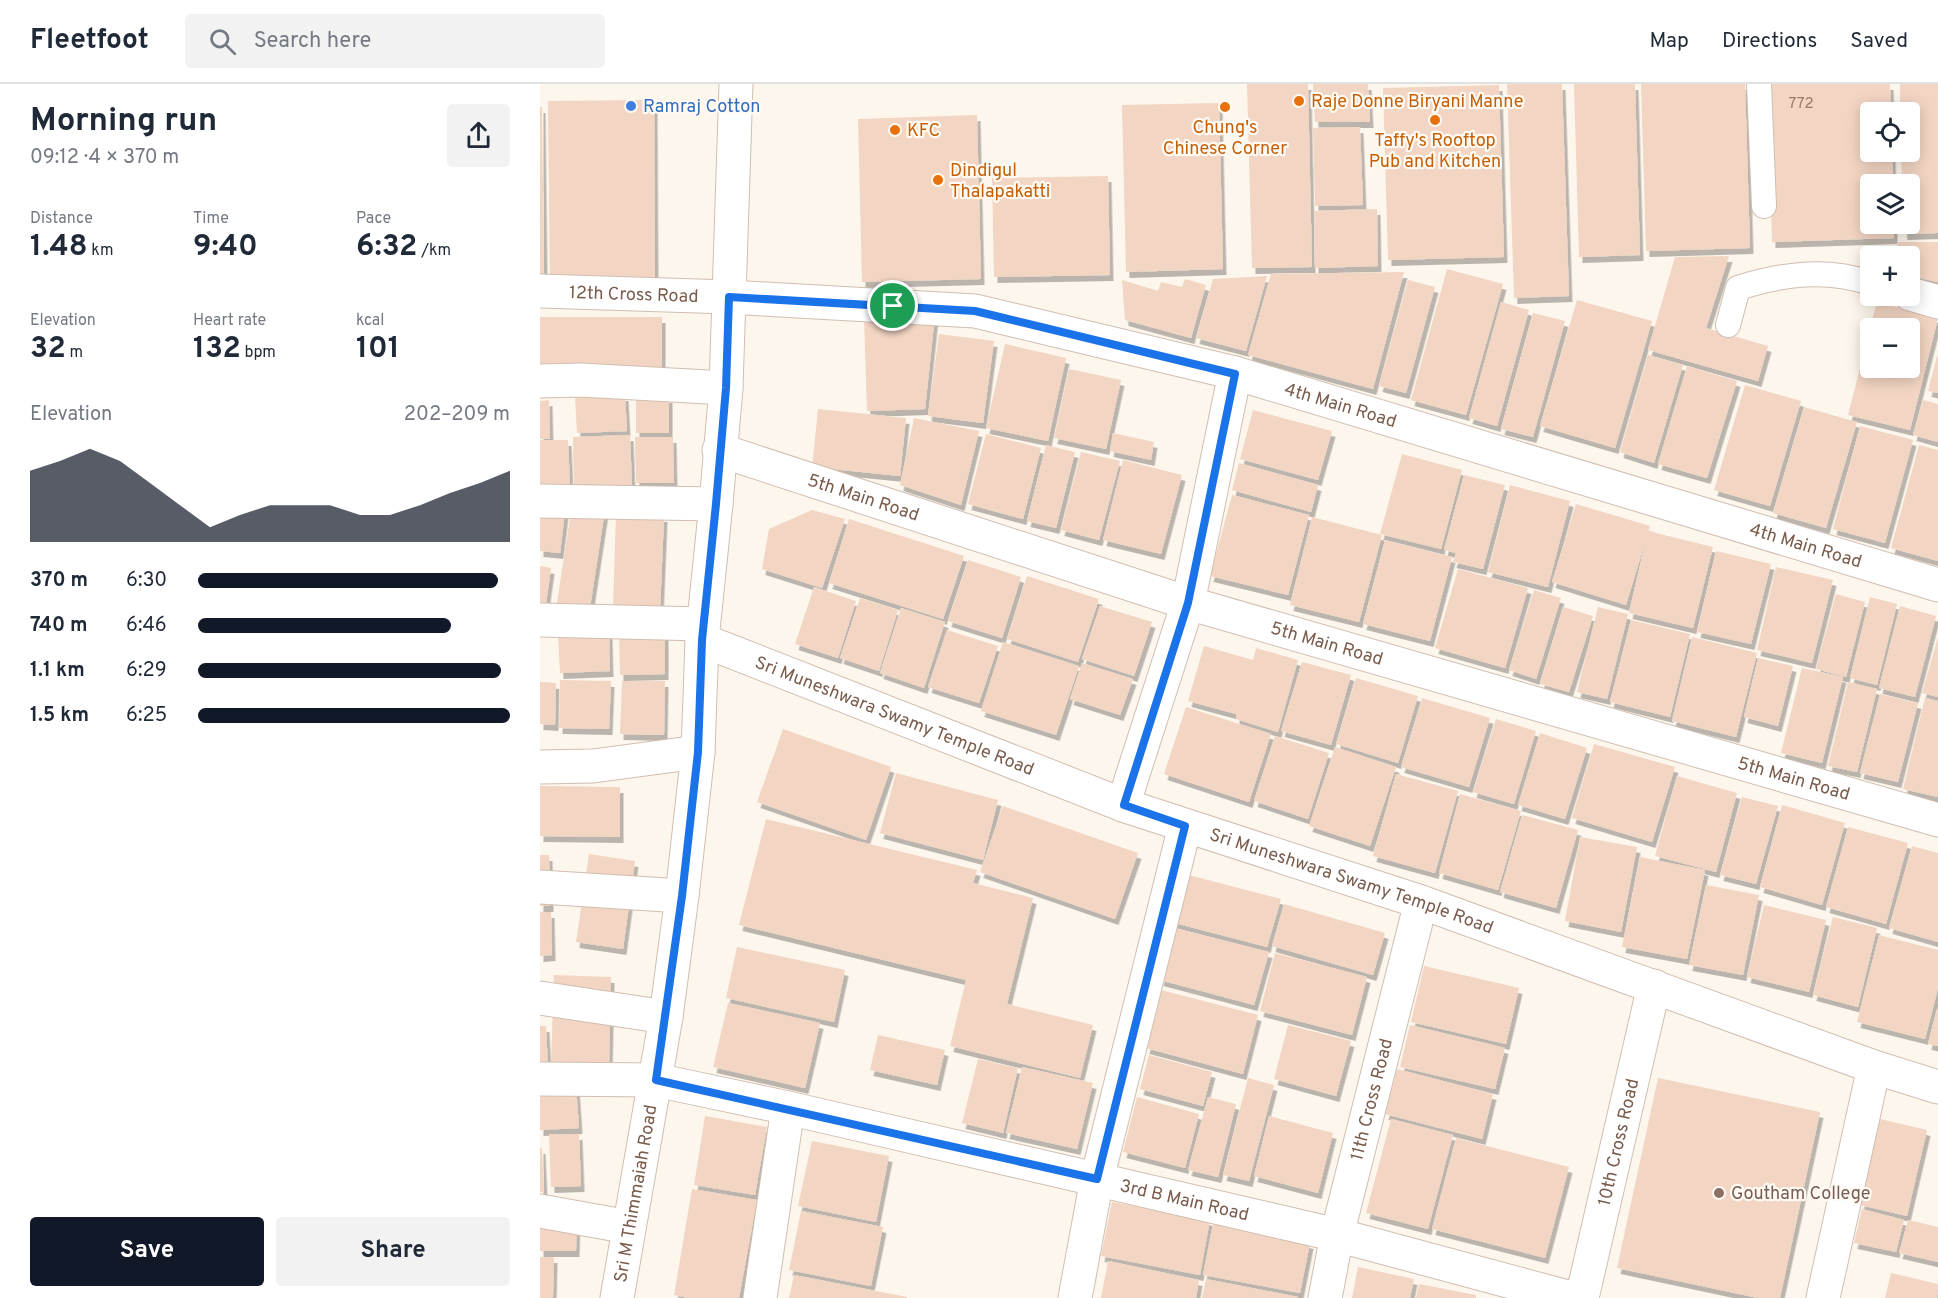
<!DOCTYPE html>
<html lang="en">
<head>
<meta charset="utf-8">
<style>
	body { margin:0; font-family:Overpass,sans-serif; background:#f2f2f3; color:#1f2937; height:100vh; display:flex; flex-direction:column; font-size:22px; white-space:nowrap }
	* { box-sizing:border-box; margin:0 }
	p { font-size:20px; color:#747a83 }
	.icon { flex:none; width:33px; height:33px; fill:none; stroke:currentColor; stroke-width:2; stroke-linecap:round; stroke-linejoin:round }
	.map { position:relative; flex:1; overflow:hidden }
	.panel { display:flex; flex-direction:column; background:#fff; width:540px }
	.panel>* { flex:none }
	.buttons { position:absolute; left:1320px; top:18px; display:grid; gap:12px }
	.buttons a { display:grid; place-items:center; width:60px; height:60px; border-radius:6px; background:#fff; box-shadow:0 3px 15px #0003; font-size:30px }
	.pin { position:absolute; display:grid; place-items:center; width:51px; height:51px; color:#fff; margin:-26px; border:3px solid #fff; border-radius:50%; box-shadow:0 2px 6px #0007 }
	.round { display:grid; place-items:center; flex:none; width:63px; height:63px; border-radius:6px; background:#f2f2f3 }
	.headline { display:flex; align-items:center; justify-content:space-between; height:102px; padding:0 30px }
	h1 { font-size:33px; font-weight:700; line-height:45px }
	.stats { display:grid; grid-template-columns:repeat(3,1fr); gap:9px; height:102px; padding:6px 30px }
	.stats div { display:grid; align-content:center }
	.stats b { font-size:30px; font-weight:700 }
	.stats small { font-size:16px; font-weight:400 }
	.stats p { font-size:16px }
	.chart { height:168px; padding:12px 30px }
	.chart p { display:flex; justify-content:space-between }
	.chart svg { width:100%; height:108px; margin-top:6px; fill:#111827; opacity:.7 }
	.button { display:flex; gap:12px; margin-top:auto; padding:12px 30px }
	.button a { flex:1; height:69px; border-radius:6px; background:#111827; color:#fff; font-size:24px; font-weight:700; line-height:69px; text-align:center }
	.button a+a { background:#f2f2f3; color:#1f2937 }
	ul { padding:0 30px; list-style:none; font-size:20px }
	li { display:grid; grid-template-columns:96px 72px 1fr; align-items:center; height:45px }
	li i { height:15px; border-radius:8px; background:#111827 }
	header { display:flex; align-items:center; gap:36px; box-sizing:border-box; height:84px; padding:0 30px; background:#fff; border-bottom:2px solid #e0e1e3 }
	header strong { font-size:28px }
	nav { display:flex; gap:33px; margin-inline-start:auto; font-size:21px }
	.search { width:420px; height:54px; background:#f2f2f3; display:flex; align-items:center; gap:15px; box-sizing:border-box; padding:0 21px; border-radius:6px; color:#747a83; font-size:22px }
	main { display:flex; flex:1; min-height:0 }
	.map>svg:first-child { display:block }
</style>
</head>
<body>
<header>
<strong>Fleetfoot</strong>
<div class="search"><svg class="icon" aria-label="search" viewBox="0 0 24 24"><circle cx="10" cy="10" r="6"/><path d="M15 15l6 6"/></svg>Search here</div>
<nav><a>Map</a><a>Directions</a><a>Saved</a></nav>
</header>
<main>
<section class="panel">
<div class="headline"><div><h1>Morning run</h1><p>09:12 · 4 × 370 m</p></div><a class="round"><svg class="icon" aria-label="share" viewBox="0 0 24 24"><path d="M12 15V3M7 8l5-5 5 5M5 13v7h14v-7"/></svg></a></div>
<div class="stats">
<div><p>Distance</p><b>1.48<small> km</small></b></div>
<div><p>Time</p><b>9:40</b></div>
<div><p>Pace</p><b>6:32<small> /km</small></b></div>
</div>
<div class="stats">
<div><p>Elevation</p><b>32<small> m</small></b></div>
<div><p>Heart rate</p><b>132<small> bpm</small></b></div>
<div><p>kcal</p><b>101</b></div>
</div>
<div class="chart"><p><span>Elevation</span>202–209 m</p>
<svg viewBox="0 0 160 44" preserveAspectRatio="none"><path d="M0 44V15L10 11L20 6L30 11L40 20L50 29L60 38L70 33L80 29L90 29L100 29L110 33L120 33L130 29L140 24L150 20L160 15V44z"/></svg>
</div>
<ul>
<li><b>370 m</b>6:30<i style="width:96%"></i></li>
<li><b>740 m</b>6:46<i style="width:81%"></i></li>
<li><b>1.1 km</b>6:29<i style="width:97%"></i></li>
<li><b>1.5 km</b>6:25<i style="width:100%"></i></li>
</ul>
<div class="button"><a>Save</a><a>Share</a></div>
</section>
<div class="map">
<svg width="1398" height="1214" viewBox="0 0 1398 1214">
	<defs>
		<filter id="shadow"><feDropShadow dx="3.5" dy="6" stdDeviation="0" flood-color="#0004"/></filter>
	</defs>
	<rect width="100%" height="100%" fill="#fdf6ec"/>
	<g fill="#f3d5c3" filter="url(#shadow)">
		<polygon points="707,0 768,0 772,183 712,184"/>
		<polygon points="773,0 828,0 830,38 775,38"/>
		<polygon points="967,0 1022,0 1029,212 974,214"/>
		<polygon points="1034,0 1095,0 1100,171 1039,173"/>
		<polygon points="1101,0 1205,0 1210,164 1106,167"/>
		<polygon points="1228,0 1350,0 1351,28 1330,28 1330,68 1352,68 1353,100 1330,100 1330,140 1354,140 1354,154 1232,158"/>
		<polygon points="1360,0 1398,0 1398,149 1364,150 1363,140 1370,140 1370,100 1362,100 1361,68 1370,68 1370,28 1360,28"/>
		<polygon points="959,1 964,173 848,176 843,4"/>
		<polygon points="114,16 115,207 10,208 8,17"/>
		<polygon points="679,19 683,185 586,188 582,21"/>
		<polygon points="0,23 2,23 4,190 0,190"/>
		<polygon points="437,31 441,195 322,198 318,35"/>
		<polygon points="820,43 823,121 775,122 773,44"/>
		<polygon points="568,92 570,191 454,193 452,94"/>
		<polygon points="837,125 838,182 775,184 774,127"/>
		<polygon points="1358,158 1398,158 1398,198 1370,192 1370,172 1355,172"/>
		<polygon points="1189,172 1166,244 1228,262 1218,297 1108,266 1135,173"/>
		<polygon points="907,185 963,200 926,331 871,316"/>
		<polygon points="864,188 833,305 708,271 731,190"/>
		<polygon points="727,192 706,267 656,254 673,195"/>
		<polygon points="645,195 666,201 651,254 585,236 582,196 618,207 621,198 642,203"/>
		<polygon points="868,196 895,203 866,309 839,302"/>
		<polygon points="1037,216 1112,237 1075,364 1000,342"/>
		<polygon points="961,218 989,226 957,342 929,334"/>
		<polygon points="1337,218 1398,234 1370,346 1308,331 1330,245 1330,284 1370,284 1370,244 1330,244"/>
		<polygon points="993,229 1025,237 993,353 961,345"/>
		<polygon points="395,231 385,325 327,327 324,234"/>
		<rect x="0" y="233" width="122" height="53"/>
		<polygon points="399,250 454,257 443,339 388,332"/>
		<polygon points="465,260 526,274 508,357 446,344"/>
		<polygon points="1108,271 1143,281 1114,379 1080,368"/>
		<polygon points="1397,272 1398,272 1398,309 1388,307"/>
		<polygon points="1147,282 1197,297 1167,394 1118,380"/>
		<polygon points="529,285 581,296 566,365 514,354"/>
		<polygon points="1205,301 1261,317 1230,422 1174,406"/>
		<polygon points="85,311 87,347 37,349 35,313"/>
		<polygon points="129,313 129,349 96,349 96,314"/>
		<polygon points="9,316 10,355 0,355 0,317"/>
		<polygon points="1383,316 1398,320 1398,358 1373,351"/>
		<polygon points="1264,323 1317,338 1286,444 1233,429"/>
		<polygon points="278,325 366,334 360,392 272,383"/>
		<polygon points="713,326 792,347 778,396 700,375"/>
		<polygon points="374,334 439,347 421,421 360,401"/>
		<polygon points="1320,342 1373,356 1345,459 1293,445"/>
		<polygon points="573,349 614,358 611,376 570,367"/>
		<polygon points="446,350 501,364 483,435 428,420"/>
		<polygon points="90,351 92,403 34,405 33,353"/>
		<polygon points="95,353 133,353 134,399 96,399"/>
		<polygon points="0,356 28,356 30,401 0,402"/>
		<polygon points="506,361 535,368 516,444 487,437"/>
		<polygon points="1379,361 1398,366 1398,477 1351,464"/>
		<polygon points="541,368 580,377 559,456 521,446"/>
		<polygon points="862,370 922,386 901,465 840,450"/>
		<polygon points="583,376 642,391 621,470 563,456"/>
		<polygon points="699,379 778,401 771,428 692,406"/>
		<polygon points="924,391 965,401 943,485 913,478 916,469 904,466"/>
		<polygon points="970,401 1030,417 1008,503 948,488"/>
		<polygon points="692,411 769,431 748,511 670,492"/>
		<polygon points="1036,420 1110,442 1108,447 1173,463 1153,544 1089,529 1106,455 1086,521 1012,498"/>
		<polygon points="32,421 65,426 49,530 16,525"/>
		<polygon points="0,424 25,428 20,469 0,467"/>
		<polygon points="272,426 305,435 282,504 222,485 229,445"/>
		<polygon points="76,430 124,432 120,527 73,525"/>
		<polygon points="772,433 842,451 819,538 750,521"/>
		<polygon points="309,435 424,472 403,535 289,499"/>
		<polygon points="845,456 912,473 890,557 823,540"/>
		<polygon points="1176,467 1231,480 1211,560 1157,548"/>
		<polygon points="428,476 481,493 462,554 408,537"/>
		<polygon points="0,482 11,484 5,527 0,526"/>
		<polygon points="1236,483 1293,496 1272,579 1217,566"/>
		<polygon points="918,485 988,504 965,584 895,564"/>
		<polygon points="487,492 559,515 538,578 467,555"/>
		<polygon points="274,503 316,517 298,574 255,560"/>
		<polygon points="994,506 1021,514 996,595 969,586"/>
		<polygon points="1296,510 1325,518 1306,593 1276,585"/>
		<polygon points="1330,513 1357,520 1337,601 1310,594"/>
		<polygon points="320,514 358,526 339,587 300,574"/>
		<polygon points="560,522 612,538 594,592 542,575"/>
		<polygon points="1360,522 1396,532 1375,613 1339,604"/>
		<polygon points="1023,523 1053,532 1029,608 1000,600"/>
		<polygon points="1058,523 1088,530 1067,615 1037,608"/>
		<polygon points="361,524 405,538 384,604 340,589"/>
		<polygon points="1091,536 1150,550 1130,633 1070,618"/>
		<polygon points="407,546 458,562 439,619 388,603"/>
		<polygon points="125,547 125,590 80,591 79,548"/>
		<polygon points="69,549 70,587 20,589 18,552"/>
		<polygon points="1152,553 1217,569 1196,653 1132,637"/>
		<polygon points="1398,553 1398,613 1382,609"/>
		<polygon points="463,558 539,582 516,651 441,627"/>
		<polygon points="664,562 713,576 716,564 758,576 738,648 696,635 696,630 648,617"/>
		<polygon points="1218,574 1253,582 1238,642 1204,633"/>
		<polygon points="762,578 811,591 791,661 741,647"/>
		<polygon points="542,579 593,595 580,631 530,615"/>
		<polygon points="1262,584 1303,593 1282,679 1241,669"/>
		<polygon points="816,594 878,612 858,679 796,660"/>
		<polygon points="20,596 71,597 69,645 19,644"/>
		<polygon points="82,597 125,597 124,651 80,650"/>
		<polygon points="0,598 16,599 15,641 0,640"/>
		<polygon points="1308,598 1337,605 1317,688 1288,682"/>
		<polygon points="1340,610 1378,619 1358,698 1320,689"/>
		<polygon points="882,614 950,634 929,703 861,683"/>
		<polygon points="1385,614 1398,617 1398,713 1363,705"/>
		<polygon points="646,623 731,650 709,718 624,690"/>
		<polygon points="956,635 996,647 974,720 933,708"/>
		<polygon points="243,645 351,683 326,756 217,718"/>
		<polygon points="1000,649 1047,664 1025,735 978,721"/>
		<polygon points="735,652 789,669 768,735 714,717"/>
		<polygon points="1054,660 1135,683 1112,758 1032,734"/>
		<polygon points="795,663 856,683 830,762 769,742"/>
		<polygon points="356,689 458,716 443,776 340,749"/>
		<polygon points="856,690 918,707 895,789 833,772"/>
		<polygon points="1137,692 1197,709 1176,788 1115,772"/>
		<polygon points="0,702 80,703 80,753 0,752"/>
		<polygon points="920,710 981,727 958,806 899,789"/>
		<polygon points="1202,713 1238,722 1216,800 1180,791"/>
		<polygon points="1242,721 1305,739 1282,821 1220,803"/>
		<polygon points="463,722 598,769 575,835 440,788"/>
		<polygon points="982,731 1038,746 1016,824 960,808"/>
		<polygon points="226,735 437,786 433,799 493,814 467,920 553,941 540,994 410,962 426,896 199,841"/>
		<polygon points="1308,743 1368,759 1346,840 1286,823"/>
		<polygon points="1040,753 1097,763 1081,848 1025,837"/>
		<polygon points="1372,762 1398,769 1398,858 1349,844"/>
		<polygon points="49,770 95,777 83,865 36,858"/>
		<polygon points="0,771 9,771 10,822 0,822"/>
		<polygon points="1100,773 1165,786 1147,875 1082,863"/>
		<polygon points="645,790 741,815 727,863 631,838"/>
		<polygon points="1166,801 1219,811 1203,891 1149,881"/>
		<polygon points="744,820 845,849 833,891 732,862"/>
		<polygon points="1224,821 1286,836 1269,908 1207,893"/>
		<polygon points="0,828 11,828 12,871 0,872"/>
		<polygon points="1293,833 1337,844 1318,923 1273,911"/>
		<polygon points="634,844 729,868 714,921 620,896"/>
		<polygon points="1339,851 1398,866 1398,904 1385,955 1317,938"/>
		<polygon points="197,863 305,886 294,938 186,914"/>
		<polygon points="735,869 827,893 812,951 720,927"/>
		<polygon points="884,882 979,904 966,960 871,938"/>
		<polygon points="14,891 71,893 69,982 11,980"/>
		<polygon points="621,906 718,931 703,990 606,964"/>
		<polygon points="188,919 280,939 265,1004 173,983"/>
		<polygon points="1397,925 1398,925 1398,962 1388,960"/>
		<polygon points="748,941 811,957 796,1012 734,995"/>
		<polygon points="870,941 965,964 955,1005 860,983"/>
		<polygon points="0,942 6,942 8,983 0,983"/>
		<polygon points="338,951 405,966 397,1001 330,986"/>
		<polygon points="609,971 672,988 663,1022 600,1005"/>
		<polygon points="438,975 478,984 463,1049 422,1039"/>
		<polygon points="482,983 553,999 537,1065 466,1049"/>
		<polygon points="857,985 953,1010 942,1055 845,1030"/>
		<polygon points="708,994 734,1001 709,1097 683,1091"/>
		<polygon points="1118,994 1280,1028 1240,1214 1218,1214 1077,1184"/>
		<polygon points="36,1001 39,1044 0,1046 0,1002"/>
		<polygon points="597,1013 659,1030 645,1084 583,1068"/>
		<polygon points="668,1013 696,1020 678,1093 648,1086"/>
		<polygon points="165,1032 227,1043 215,1111 154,1101"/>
		<polygon points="729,1032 793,1049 778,1109 714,1092"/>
		<polygon points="851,1035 913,1051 888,1145 826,1129"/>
		<polygon points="1340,1035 1387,1046 1367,1132 1320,1121"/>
		<polygon points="9,1050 39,1050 41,1102 11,1103"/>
		<polygon points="916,1054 1029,1083 1005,1174 892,1145"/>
		<polygon points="272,1057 349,1072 336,1138 258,1122"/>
		<polygon points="0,1064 2,1064 4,1108 0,1108"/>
		<polygon points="152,1105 217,1116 199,1214 149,1214 134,1211"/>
		<polygon points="572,1118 670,1136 660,1191 561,1172"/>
		<polygon points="1322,1125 1364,1136 1356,1168 1314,1159"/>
		<polygon points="0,1126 37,1126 36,1167 0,1167"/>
		<polygon points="261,1127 343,1143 331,1202 249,1186"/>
		<polygon points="1368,1136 1398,1143 1398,1178 1359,1169"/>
		<polygon points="673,1140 770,1159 760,1209 663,1191"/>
		<polygon points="0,1173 14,1173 13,1214 0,1214"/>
		<polygon points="568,1177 659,1196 656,1214 561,1214"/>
		<polygon points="818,1183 874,1195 870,1214 812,1214"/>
		<polygon points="1351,1189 1398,1200 1397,1214 1345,1214"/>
		<polygon points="254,1191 367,1213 367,1214 249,1214"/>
		<polygon points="666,1195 758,1213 758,1214 662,1214"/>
		<polygon points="879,1200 936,1211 936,1214 876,1214"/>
	</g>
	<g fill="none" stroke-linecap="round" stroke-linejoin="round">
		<defs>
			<g id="service">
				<polyline points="1219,0 1224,122"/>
				<path d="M1188,241l10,-37c44,-14 88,-20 132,-5"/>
			</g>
			<g id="minor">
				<path id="s1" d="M0,207l189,6 246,14 260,62 703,212"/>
				<polyline points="1370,210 1398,218"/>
				<polyline points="0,297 41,296 186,304"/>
				<path id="s2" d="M179,366l469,153 750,217"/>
				<polyline points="0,417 176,420"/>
				<polyline points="0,536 163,540"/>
				<path id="s3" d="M162,556l421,165 298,97 453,165 64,20"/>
				<polyline points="0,683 53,682 158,668"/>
				<polyline points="583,721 648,519 695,289"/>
				<polyline points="0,803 142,812"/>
				<polyline points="0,914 126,933"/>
				<path id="s4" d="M0,995l116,1 132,28 549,127 234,63"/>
				<polyline points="0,1127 89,1143"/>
				<polyline points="220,1214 248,1024"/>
				<polyline points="535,1214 557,1095 645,742"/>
				<path id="s5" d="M785,1214l12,-63 84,-333"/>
				<path id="s6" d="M1042,1214l72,-312"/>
				<polyline points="1283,1214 1334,983"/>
			</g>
			<g id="tertiary">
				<path id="s7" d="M77,1214l49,-281 16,-121 16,-144 4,-112 14,-136 10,-116 10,-304"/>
			</g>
		</defs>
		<use href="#service" stroke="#d1beb0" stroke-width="26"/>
		<use href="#minor" stroke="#d1beb0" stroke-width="35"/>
		<use href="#tertiary" stroke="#d1beb0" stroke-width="35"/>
		<use href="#service" stroke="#fff" stroke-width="24"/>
		<use href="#minor" stroke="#fff" stroke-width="33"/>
		<use href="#tertiary" stroke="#fff" stroke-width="33"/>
	</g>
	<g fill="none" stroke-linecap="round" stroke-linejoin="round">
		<defs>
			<polygon id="route" points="189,213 435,227 695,290 648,519 584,721 645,742 557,1095 116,996 142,812 158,668 162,556 176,420 186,304"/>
		</defs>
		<use href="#route" stroke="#fff" stroke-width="12"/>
		<use href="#route" stroke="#1a73e8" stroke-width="8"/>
	</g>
	<g fill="#e8710a" stroke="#fffaf3" stroke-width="2">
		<circle cx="759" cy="17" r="6"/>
		<circle cx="685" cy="23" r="6"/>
		<circle cx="895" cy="36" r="6"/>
		<circle cx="355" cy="46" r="6"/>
		<circle cx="398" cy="96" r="6"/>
	</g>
	<circle fill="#3f7fe0" stroke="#fffaf3" stroke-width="2" cx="91" cy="22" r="6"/>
	<circle fill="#8d6e63" stroke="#fffaf3" stroke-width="2" cx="1179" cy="1109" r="6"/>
	<g text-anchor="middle" stroke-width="4.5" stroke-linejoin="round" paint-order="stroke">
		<g font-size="15" fill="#987a6a">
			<text x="1261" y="24">772</text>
		</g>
		<g font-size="18" fill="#c56008" stroke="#fffaf3" text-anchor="start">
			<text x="771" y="23">Raje Donne Biryani Manne</text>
			<text x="685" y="49" text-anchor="middle">Chung's<tspan x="685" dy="21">Chinese Corner</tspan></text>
			<text x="367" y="52">KFC</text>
			<text x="895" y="62" text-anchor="middle">Taffy's Rooftop<tspan x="895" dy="21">Pub and Kitchen</tspan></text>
			<text x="410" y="92">Dindigul<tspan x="410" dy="21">Thalapakatti</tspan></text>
		</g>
		<g font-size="18" fill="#366cbe" stroke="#fffaf3" text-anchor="start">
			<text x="103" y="28">Ramraj Cotton</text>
		</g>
		<g font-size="18" fill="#7a5c4d" stroke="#fffaf3">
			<text dy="6" stroke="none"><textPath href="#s1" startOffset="94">12th Cross Road</textPath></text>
			<text dy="6" stroke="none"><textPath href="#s1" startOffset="813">4th Main Road</textPath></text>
			<text dy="6" stroke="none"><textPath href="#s2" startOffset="152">5th Main Road</textPath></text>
			<text dy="6" stroke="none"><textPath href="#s1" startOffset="1299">4th Main Road</textPath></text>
			<text dy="6" stroke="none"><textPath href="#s2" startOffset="638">5th Main Road</textPath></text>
			<text dy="6" stroke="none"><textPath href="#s3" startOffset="207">Sri Muneshwara Swamy Temple Road</textPath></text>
			<text dy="6" stroke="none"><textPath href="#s2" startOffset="1124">5th Main Road</textPath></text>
			<text dy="6" stroke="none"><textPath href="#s3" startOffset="693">Sri Muneshwara Swamy Temple Road</textPath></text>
			<text dy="6" stroke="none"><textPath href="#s5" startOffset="204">11th Cross Road</textPath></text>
			<text dy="6" stroke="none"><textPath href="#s6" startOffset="160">10th Cross Road</textPath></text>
			<text dy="6" stroke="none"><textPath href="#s7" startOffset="106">Sri M Thimmaiah Road</textPath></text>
			<text dy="6" stroke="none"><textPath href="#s4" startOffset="658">3rd B Main Road</textPath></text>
		</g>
		<g font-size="18" fill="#785e54" stroke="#fffaf3" text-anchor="start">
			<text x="1191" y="1115">Goutham College</text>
		</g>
	</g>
</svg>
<div class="buttons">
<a><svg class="icon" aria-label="locate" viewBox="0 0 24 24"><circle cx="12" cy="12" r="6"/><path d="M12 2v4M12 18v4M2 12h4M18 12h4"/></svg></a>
<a><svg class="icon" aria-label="layers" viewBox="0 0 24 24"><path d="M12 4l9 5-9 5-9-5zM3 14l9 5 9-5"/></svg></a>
<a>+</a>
<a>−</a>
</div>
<div class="pin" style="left:353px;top:222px;background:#1e9e55"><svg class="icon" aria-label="arrive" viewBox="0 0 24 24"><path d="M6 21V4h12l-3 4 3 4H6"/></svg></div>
</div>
</main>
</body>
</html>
